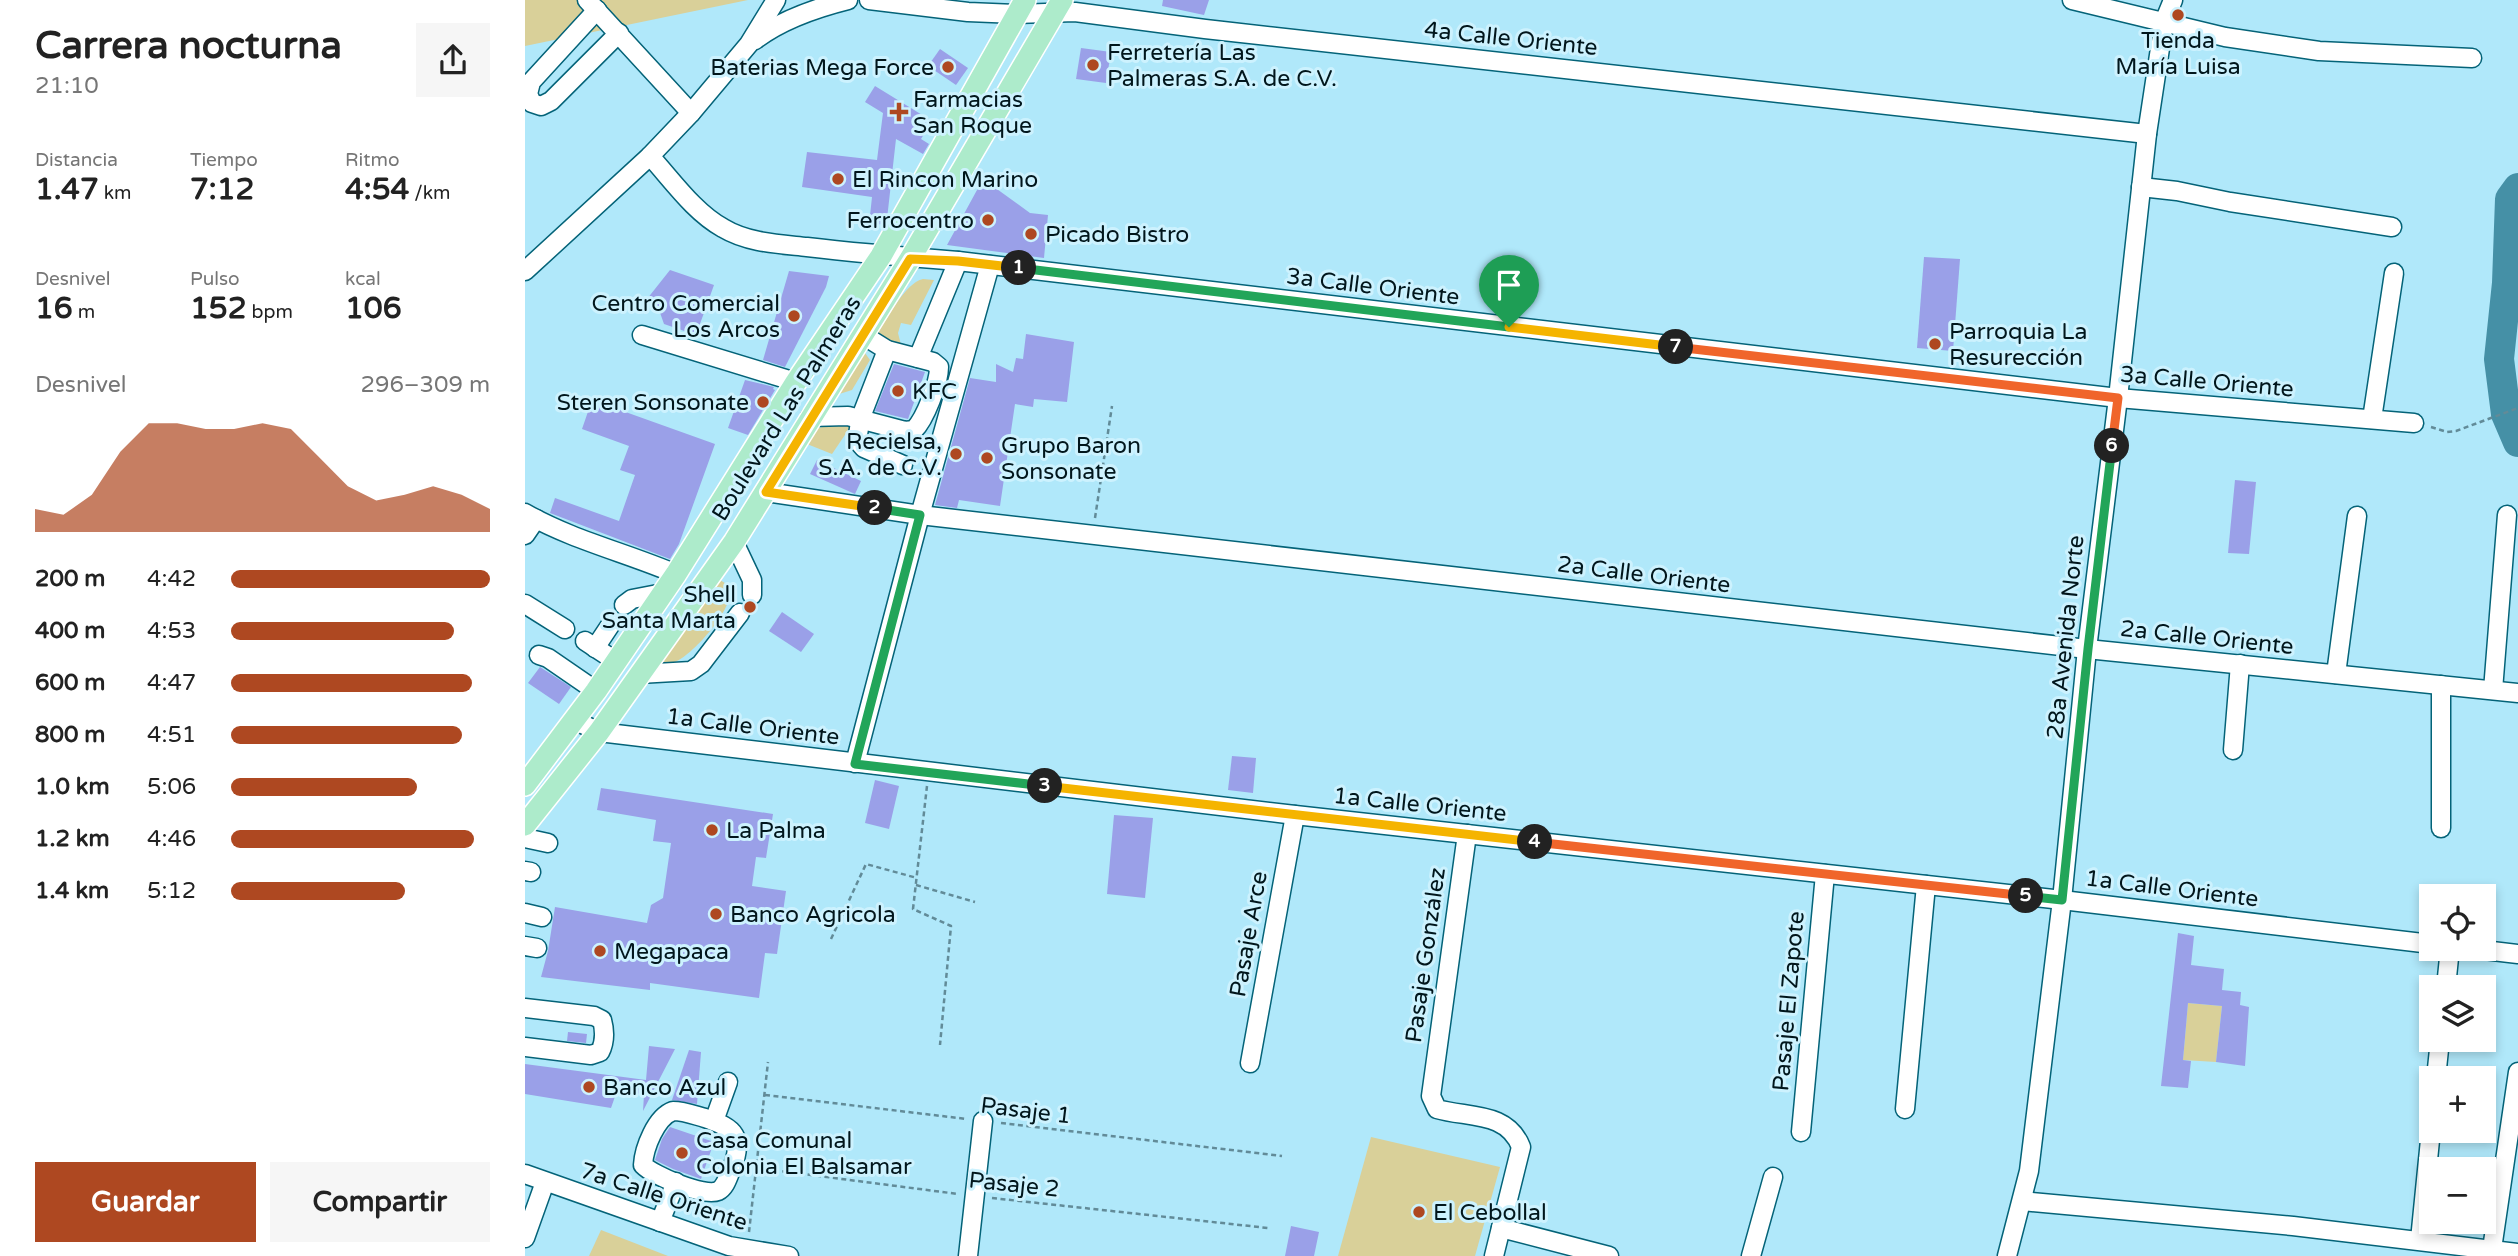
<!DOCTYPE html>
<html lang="es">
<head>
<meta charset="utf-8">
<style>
	body { margin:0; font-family:"Varela Round",sans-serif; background:#f6f6f6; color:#222; height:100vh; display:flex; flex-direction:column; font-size:26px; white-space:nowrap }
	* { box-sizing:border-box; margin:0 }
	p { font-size:23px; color:#767676 }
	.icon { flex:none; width:38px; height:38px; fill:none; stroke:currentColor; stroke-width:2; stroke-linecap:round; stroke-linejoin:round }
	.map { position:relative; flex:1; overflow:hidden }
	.details { display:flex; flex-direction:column; background:#fff; width:525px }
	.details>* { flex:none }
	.fabs { position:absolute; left:1894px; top:884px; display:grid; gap:14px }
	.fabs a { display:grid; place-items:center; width:77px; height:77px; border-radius:0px; background:#fff; box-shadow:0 4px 10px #0003; font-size:35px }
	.pin { position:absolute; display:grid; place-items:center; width:60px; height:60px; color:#fff; margin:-72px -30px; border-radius:50% 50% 50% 0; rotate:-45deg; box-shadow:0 0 7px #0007 }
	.pin .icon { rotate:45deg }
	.km { position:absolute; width:35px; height:35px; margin:-18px; border-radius:50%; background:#222; color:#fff; font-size:19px; line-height:35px; text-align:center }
	.round { display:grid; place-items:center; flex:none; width:74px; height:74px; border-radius:0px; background:#f6f6f6 }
	.summary { display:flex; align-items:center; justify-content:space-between; height:119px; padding:0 35px }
	h1 { font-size:38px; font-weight:700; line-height:52px }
	.stats { display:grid; grid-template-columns:repeat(3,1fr); gap:10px; height:119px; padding:7px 35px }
	.stats div { display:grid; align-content:center }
	.stats b { font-size:30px; font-weight:700 }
	.stats small { font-size:19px; font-weight:400 }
	.stats p { font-size:19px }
	.chart { height:196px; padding:14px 35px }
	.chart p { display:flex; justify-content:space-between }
	.chart svg { width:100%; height:126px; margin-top:7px; fill:#ae4821; opacity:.7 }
	.cta { display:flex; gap:14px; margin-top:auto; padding:14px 35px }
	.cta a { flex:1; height:80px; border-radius:0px; background:#ae4821; color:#fff; font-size:28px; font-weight:700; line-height:80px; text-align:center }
	.cta a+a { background:#f6f6f6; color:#222 }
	ul { padding:0 35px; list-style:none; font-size:23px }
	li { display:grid; grid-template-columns:112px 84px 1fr; align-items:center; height:52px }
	li i { height:18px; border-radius:9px; background:#ae4821 }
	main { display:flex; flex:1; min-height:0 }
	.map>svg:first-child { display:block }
</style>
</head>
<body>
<main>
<section class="details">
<div class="summary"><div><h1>Carrera nocturna</h1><p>21:10</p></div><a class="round"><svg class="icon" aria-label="share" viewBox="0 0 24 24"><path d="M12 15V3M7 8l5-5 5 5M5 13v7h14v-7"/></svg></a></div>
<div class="stats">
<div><p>Distancia</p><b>1.47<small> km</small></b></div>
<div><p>Tiempo</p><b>7:12</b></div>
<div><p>Ritmo</p><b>4:54<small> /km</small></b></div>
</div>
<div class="stats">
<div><p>Desnivel</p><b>16<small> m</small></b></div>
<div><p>Pulso</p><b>152<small> bpm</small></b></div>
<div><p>kcal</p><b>106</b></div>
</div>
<div class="chart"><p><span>Desnivel</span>296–309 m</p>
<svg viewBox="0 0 160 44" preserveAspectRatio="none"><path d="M0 44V36L10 38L20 31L30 16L40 6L50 6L60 8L70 8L80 6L90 8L100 18L110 28L120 33L130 31L140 28L150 31L160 36V44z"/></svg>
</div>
<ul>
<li><b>200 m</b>4:42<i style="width:100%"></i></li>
<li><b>400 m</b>4:53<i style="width:86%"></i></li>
<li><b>600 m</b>4:47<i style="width:93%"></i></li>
<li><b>800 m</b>4:51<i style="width:89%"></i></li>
<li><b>1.0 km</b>5:06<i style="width:72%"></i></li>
<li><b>1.2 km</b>4:46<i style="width:94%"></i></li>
<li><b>1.4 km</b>5:12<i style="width:67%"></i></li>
</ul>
<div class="cta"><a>Guardar</a><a>Compartir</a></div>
</section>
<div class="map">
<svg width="1993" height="1256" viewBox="0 0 1993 1256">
	<rect width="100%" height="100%" fill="#b0e8fa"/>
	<g fill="#d9d099">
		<polygon points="0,0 223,0 0,46"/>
		<path d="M398,279l11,1 -23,45 -10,-2 -3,10 3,12 -13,3 -11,-14c11,-16 28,-51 46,-55z"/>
		<polygon points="340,353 345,360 327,390 311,395"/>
		<polygon points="319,422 326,426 307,454 282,444 289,429"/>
		<path d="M192,579c5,2 10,4 12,10 7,18 -36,65 -52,72 -7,4 -14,3 -22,3z"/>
		<polygon points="1663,1003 1697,1006 1691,1062 1658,1060"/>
		<polygon points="846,1137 975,1167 950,1256 813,1256"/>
		<polygon points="76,1230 143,1256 64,1256"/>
	</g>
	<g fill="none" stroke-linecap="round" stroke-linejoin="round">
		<polyline stroke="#4590a6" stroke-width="30" points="1993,188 1985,199 1982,283 1974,359 1981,414 1993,442"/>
	</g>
	<g fill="#9aa0e8">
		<polygon points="638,0 684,0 679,15 637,6"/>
		<polygon points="556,48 586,52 581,83 551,79"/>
		<polygon points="415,49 443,68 431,85 403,66"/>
		<polygon points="350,86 407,121 396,139 404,144 398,154 371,139 362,219 359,224 344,225 347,197 277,187 282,152 352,160 358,113 340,102"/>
		<polygon points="458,179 505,213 523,215 519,258 422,245"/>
		<polygon points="1399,257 1435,259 1428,351 1392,348"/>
		<polygon points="145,270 189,285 171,335 139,324 133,307 122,299"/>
		<polygon points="264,271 304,276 301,287 260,367 238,360"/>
		<polygon points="501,334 549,342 542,402 509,399 508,407 490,404 475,506 434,500 432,508 410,505 445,378 471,382 471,364 488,372 491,358 498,359"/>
		<polygon points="369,364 400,372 383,419 350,411"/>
		<polygon points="220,380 249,387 248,389 250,390 223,435 203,428"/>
		<polygon points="67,400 190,444 154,544 145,559 25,513 30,498 94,521 110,475 95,470 104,446 57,429"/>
		<polygon points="292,460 336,481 330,494 285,474"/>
		<polygon points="1710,480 1731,482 1724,554 1703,553"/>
		<polygon points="257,612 289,634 276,652 244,631"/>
		<polygon points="15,667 46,687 34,704 3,683"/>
		<polygon points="707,756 731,758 728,793 703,790"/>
		<polygon points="350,780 374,786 364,829 340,823"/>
		<polygon points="76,788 248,814 241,858 231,857 227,886 261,891 252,954 240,953 234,998 125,983 125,990 16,977 23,951 30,907 122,923 126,905 138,898 146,843 128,841 131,820 72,810"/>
		<polygon points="589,815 628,818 620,898 582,894"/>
		<polygon points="1653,933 1669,936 1666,965 1699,969 1697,990 1716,992 1715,1005 1724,1007 1720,1066 1691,1062 1697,1006 1663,1003 1658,1060 1666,1061 1663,1088 1636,1086"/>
		<polygon points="43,1032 62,1034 61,1043 42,1041"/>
		<polygon points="124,1046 150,1049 118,1111 119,1095 93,1088 86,1108 0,1094 0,1064 121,1080"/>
		<polygon points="164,1050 176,1052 172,1104 147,1100"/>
		<polygon points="145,1127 189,1142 176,1179 148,1169 130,1160 137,1139"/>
		<polygon points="766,1226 794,1232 789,1256 760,1256"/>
	</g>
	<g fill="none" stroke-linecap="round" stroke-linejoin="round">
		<defs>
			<g id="minor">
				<polyline points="62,0 166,113"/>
				<polyline points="344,0 443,12 491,14 550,12 680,29 1622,134"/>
				<polyline points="1547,0 1700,37 1794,51 1947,58"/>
				<polyline points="72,10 6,82 3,94 7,103 16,106 26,101 94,33"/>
				<path d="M230,40c26,-20 61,-32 93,-40"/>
				<path d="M125,156c22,24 44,56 73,72 25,15 56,16 84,19 50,6 100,10 151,14l1160,137 296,25"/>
				<polyline points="1616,187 1652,191 1705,202 1867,227"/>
				<polyline points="0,271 125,156 166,113 224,44 251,0"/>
				<polyline points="117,335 271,382"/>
				<polyline points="362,350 336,417 332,440 339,448 378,465"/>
				<polyline points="393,358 433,261"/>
				<path d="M285,417l38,-1 57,15 9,-1c11,-11 25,-47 25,-63l-6,-5 -46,-12 -24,-15"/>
				<polyline points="1847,419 1869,273"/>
				<polyline points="241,492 395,515 1562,649 1993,693"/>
				<path d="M0,513c47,27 102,40 151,61"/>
				<polyline points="0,535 11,519"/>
				<polyline points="209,542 227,580 227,595"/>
				<polyline points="0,604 40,629"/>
				<polyline points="99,605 107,599 138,593"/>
				<polyline points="60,641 92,662"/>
				<polyline points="70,648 86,624"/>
				<polyline points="14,655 23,658 71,691"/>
				<polyline points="114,674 166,671 176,664 215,613"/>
				<polyline points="1811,674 1832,516"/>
				<polyline points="1916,685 1916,828"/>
				<polyline points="1968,690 1982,515"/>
				<polyline points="49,720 74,732 770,815 1537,900 1906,944"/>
				<polyline points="1708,750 1715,664"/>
				<polyline points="330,763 395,515 465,265"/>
				<path d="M942,834l-36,262 6,13c31,9 70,2 84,38l-27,109"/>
				<polyline points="0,838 23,843"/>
				<polyline points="0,871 6,872"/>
				<polyline points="0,913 17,917"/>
				<polyline points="0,946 12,948"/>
				<polyline points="1942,948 1993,954"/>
				<polyline points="1921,987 1925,948"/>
				<path d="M0,1008l69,8 8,4c3,11 3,22 -2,32l-9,3 -66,-8"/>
				<polyline points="725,1063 770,815"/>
				<polyline points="1911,1078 1915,1040"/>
				<polyline points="1380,1109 1401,885"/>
				<path d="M148,1111c11,0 21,4 32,7 30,10 39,19 27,50 -4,8 -6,19 -14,23 -14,6 -64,-15 -75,-26 1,-17 13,-48 30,-54z"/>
				<polyline points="189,1121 203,1082"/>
				<polyline points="1276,1132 1300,874"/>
				<polyline points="0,1174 204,1246 264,1256"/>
				<polyline points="1497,1201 1768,1226 1993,1253"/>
				<polyline points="135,1222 151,1182"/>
				<polyline points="976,1228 1084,1256"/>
				<polyline points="0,1238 20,1182"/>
				<polyline points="1895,1240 1906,1130"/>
				<polyline points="1967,1249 1993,1072"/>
				<polyline points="443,1256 458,1121"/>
				<polyline points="1226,1256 1248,1177"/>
				<polyline points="1482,1256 1504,1171 1537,900 1562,649 1593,398 1622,134 1639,22 1648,0"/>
			</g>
			<g id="major">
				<polyline points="0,785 71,691 151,574 271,382 356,256 500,0"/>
				<polyline points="0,825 74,732 209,542 385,259 537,0"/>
			</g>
		</defs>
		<use href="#minor" stroke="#046378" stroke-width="21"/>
		<use href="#major" stroke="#fff" stroke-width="24"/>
		<g stroke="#628b98" stroke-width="2.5" stroke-dasharray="5 3.5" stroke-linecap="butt">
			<polyline points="1906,427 1922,432 1931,431 1993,408"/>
			<polyline points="570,518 587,406"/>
			<polyline points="402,786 388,909 426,926 415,1045"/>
			<polyline points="391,885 450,902"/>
			<polyline points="306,939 341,864 392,878"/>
			<polyline points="240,1095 442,1119"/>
			<polyline points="476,1123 757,1156"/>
			<polyline points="232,1168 433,1194"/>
			<polyline points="467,1198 743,1228"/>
			<polyline points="224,1232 243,1062"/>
		</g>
		<use href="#minor" stroke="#fff" stroke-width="18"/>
		<use href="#major" stroke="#adebcb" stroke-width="21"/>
	</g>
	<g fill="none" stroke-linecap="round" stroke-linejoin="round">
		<defs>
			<polyline id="split-1" points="494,268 984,327"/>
			<polyline id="split-2" points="350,508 241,492 385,259 433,261 494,268"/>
			<polyline id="split-3" points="350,508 395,515 330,764 520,786"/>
			<polyline id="split-4" points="520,786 1010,842"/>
			<polyline id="split-5" points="1010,842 1501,896"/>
			<polyline id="split-6" points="1501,896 1537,900 1563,649 1587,446"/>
			<polyline id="split-7" points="1151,347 1593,398 1587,446"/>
			<polyline id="split-8" points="984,327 1151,347"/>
		</defs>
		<use href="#split-1" stroke="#fff" stroke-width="14"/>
		<use href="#split-2" stroke="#fff" stroke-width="14"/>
		<use href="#split-3" stroke="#fff" stroke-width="14"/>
		<use href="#split-4" stroke="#fff" stroke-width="14"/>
		<use href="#split-5" stroke="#fff" stroke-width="14"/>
		<use href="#split-6" stroke="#fff" stroke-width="14"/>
		<use href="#split-7" stroke="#fff" stroke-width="14"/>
		<use href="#split-8" stroke="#fff" stroke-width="14"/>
		<use href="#split-1" stroke="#22a559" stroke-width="9"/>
		<use href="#split-2" stroke="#f5b400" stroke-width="9"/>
		<use href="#split-3" stroke="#22a559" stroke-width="9"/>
		<use href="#split-4" stroke="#f5b400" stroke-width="9"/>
		<use href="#split-5" stroke="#f0652b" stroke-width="9"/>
		<use href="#split-6" stroke="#22a559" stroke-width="9"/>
		<use href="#split-7" stroke="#f0652b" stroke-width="9"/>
		<use href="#split-8" stroke="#f5b400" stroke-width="9"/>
	</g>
	<g fill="#ae4821" stroke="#cdf2fe" stroke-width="2.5">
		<circle cx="1653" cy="15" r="7"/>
		<circle cx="568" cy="65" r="7"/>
		<circle cx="423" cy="67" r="7"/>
		<path d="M370.5 101.5h7v7h7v7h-7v7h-7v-7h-7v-7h7z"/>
		<circle cx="313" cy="179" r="7"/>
		<circle cx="463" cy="220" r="7"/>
		<circle cx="506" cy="234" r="7"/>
		<circle cx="269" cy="316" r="7"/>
		<circle cx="1410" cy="344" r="7"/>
		<circle cx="373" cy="391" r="7"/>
		<circle cx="238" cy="402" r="7"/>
		<circle cx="431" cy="454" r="7"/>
		<circle cx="462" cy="458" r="7"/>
		<circle cx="225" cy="607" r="7"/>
		<circle cx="187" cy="830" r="7"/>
		<circle cx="191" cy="914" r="7"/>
		<circle cx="75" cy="951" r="7"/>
		<circle cx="64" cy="1087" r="7"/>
		<circle cx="157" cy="1153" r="7"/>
		<circle cx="894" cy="1212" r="7"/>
	</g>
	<g text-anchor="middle" stroke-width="6" stroke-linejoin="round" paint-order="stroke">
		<g font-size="23" fill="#01161c" stroke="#cdf2fe">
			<text transform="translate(986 38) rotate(6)" y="8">4a Calle Oriente</text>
			<text transform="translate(848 286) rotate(7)" y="8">3a Calle Oriente</text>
			<text transform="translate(1682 381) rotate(5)" y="8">3a Calle Oriente</text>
			<text transform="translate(261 408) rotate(-58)" y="8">Boulevard Las Palmeras</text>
			<text transform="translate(1119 574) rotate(7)" y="8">2a Calle Oriente</text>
			<text transform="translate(1540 637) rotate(-84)" y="8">28a Avenida Norte</text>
			<text transform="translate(1682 637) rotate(6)" y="8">2a Calle Oriente</text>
			<text transform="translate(228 726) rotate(7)" y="8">1a Calle Oriente</text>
			<text transform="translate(895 804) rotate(6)" y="8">1a Calle Oriente</text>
			<text transform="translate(1647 888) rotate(7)" y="8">1a Calle Oriente</text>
			<text transform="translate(723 934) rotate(-80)" y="8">Pasaje Arce</text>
			<text transform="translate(900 955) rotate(-82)" y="8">Pasaje González</text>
			<text transform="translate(1263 1001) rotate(-85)" y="8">Pasaje El Zapote</text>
			<text transform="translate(501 1110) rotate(7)" y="8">Pasaje 1</text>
			<text transform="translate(489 1184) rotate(6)" y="8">Pasaje 2</text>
			<text transform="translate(139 1196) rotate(18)" y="8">7a Calle Oriente</text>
		</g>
		<g font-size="23" fill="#01161c" stroke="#cdf2fe" text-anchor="start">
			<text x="1653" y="48" text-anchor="middle">Tienda<tspan x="1653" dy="26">María Luisa</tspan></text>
			<text x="582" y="60">Ferretería Las<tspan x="582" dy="26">Palmeras S.A. de C.V.</tspan></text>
			<text x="409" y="75" text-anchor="end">Baterias Mega Force</text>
			<text x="388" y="107">Farmacias<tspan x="388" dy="26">San Roque</tspan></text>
			<text x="327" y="187">El Rincon Marino</text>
			<text x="449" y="228" text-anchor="end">Ferrocentro</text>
			<text x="520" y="242">Picado Bistro</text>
			<text x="255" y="311" text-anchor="end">Centro Comercial<tspan x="255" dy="26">Los Arcos</tspan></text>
			<text x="1424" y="339">Parroquia La<tspan x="1424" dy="26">Resurección</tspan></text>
			<text x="387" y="399">KFC</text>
			<text x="224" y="410" text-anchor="end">Steren Sonsonate</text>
			<text x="417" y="449" text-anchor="end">Recielsa,<tspan x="417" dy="26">S.A. de C.V.</tspan></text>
			<text x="476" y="453">Grupo Baron<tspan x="476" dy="26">Sonsonate</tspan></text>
			<text x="211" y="602" text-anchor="end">Shell<tspan x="211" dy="26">Santa Marta</tspan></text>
			<text x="201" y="838">La Palma</text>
			<text x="205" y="922">Banco Agricola</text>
			<text x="89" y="959">Megapaca</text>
			<text x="78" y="1095">Banco Azul</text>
			<text x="171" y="1148">Casa Comunal<tspan x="171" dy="26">Colonia El Balsamar</tspan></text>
			<text x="908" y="1220">El Cebollal</text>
		</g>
	</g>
</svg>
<div class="fabs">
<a><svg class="icon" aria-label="locate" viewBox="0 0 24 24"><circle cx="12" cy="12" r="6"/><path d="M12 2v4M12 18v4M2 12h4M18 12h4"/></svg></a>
<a><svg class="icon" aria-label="layers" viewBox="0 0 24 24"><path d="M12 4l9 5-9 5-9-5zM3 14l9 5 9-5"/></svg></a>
<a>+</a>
<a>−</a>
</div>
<div class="pin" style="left:984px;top:327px;background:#1e9e55"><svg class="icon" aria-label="arrive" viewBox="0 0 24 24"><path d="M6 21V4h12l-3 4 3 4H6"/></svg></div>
<b class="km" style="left:494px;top:268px">1</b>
<b class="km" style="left:350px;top:508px">2</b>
<b class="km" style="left:520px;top:786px">3</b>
<b class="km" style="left:1010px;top:842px">4</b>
<b class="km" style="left:1501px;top:896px">5</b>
<b class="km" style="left:1587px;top:446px">6</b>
<b class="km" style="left:1151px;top:347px">7</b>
</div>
</main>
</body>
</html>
